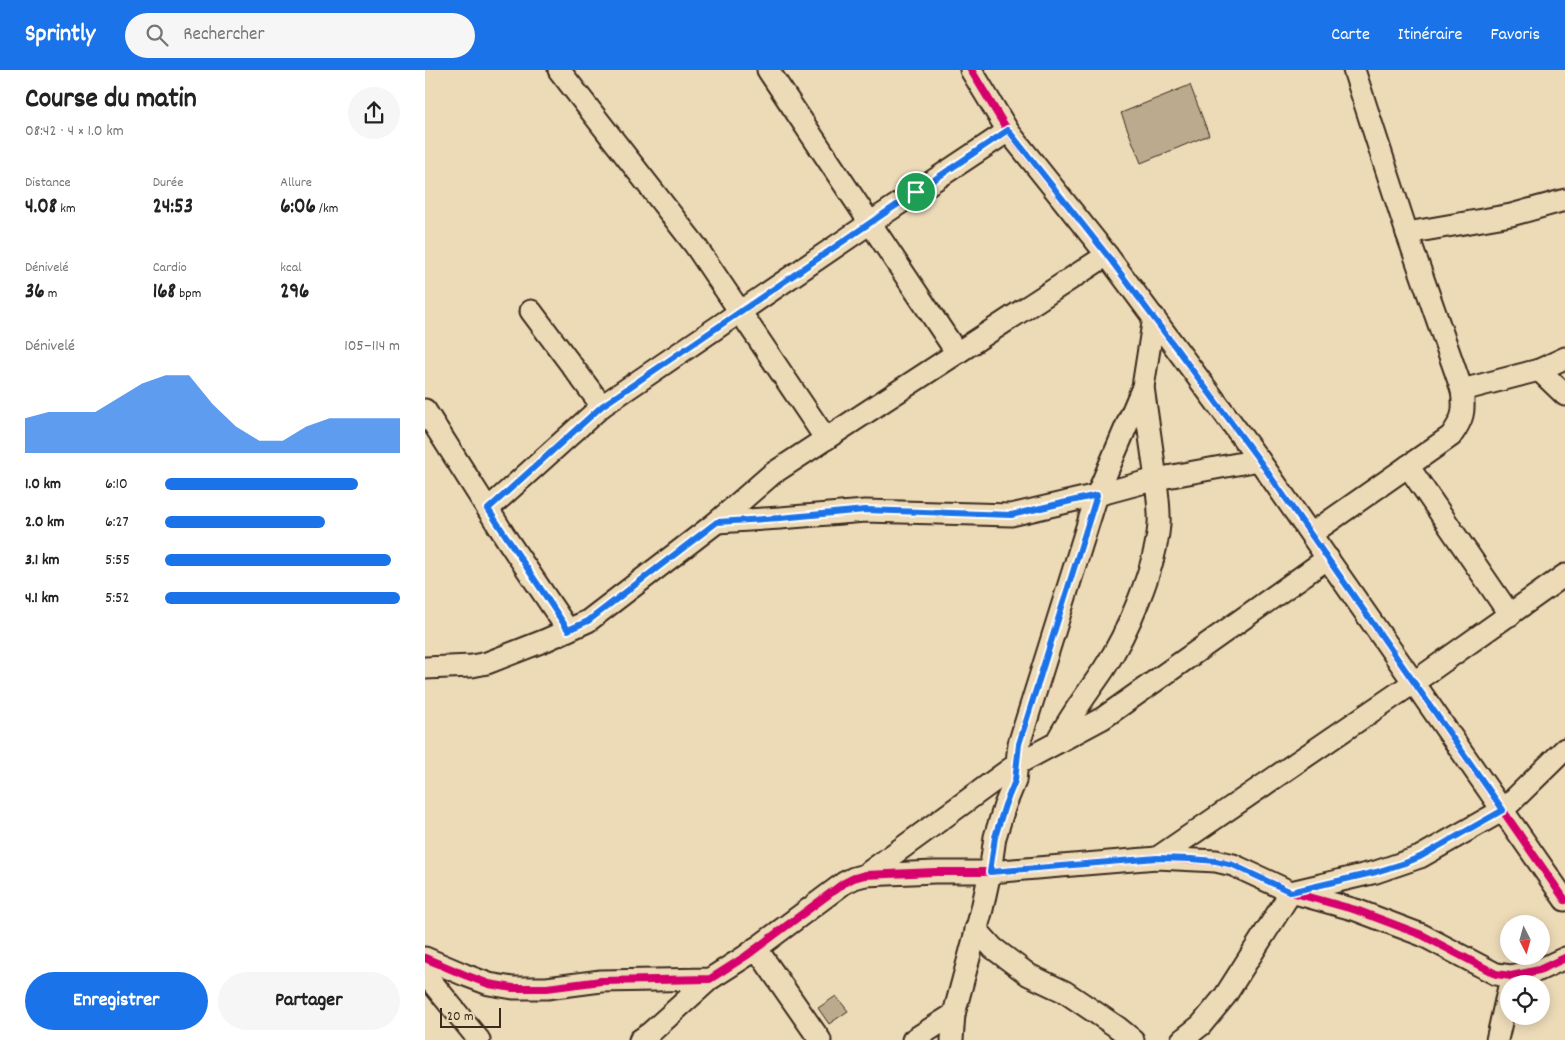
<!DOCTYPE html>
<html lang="fr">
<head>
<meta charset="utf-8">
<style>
	body { margin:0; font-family:Dekko,sans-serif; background:#f6f6f6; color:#222; height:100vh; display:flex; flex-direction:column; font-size:19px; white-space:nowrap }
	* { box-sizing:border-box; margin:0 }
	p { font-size:16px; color:#767676 }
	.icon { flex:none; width:28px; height:28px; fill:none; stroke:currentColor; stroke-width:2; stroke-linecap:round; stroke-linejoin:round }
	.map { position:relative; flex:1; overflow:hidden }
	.panel { display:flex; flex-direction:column; background:#fff; width:425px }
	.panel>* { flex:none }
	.needle { width:32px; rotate:174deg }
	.tools { position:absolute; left:1075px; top:845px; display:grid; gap:10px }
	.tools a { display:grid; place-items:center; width:50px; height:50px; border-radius:50%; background:#fff; box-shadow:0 2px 12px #0003; font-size:25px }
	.scale { position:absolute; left:15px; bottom:12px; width:61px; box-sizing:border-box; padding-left:5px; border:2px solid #3b2a1e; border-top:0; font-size:14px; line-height:18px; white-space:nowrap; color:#3b2a1e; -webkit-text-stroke:4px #eddbb8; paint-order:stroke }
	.pin { position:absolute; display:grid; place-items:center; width:42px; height:42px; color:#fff; margin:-21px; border:2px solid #fff; border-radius:50%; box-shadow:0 1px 5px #0007 }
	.round { display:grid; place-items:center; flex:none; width:52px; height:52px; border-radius:26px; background:#f6f6f6 }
	.summary { display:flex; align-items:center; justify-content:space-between; height:85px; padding:0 25px }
	h1 { font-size:28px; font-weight:700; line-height:38px }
	.figures { display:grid; grid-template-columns:repeat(3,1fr); gap:8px; height:85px; padding:5px 25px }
	.figures div { display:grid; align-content:center }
	.figures b { font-size:21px; font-weight:700 }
	.figures small { font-size:14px; font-weight:400 }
	.figures p { font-size:14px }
	.chart { height:140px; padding:10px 25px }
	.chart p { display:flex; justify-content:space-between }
	.chart svg { width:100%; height:90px; margin-top:5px; fill:#1a73e8; opacity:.7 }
	.action { display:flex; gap:10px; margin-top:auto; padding:10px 25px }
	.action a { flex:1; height:58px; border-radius:30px; background:#1a73e8; color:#fff; font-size:20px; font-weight:700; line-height:58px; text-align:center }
	.action a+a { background:#f6f6f6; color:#222 }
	ul { padding:0 25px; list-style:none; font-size:16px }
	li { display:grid; grid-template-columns:80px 60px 1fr; align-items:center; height:38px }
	li i { height:12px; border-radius:6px; background:#1a73e8 }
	header { display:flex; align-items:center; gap:30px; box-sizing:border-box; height:70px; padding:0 25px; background:#1a73e8; color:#fff }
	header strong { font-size:24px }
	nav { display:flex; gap:28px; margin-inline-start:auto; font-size:18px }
	.search { width:350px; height:45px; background:#f6f6f6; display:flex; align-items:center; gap:12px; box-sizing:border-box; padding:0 18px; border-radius:28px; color:#767676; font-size:19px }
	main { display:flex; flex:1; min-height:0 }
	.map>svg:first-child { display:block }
</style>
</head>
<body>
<header>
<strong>Sprintly</strong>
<div class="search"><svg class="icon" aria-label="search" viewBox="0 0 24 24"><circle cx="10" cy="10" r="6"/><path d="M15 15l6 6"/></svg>Rechercher</div>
<nav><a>Carte</a><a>Itinéraire</a><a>Favoris</a></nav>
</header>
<main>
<section class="panel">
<div class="summary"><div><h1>Course du matin</h1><p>08:42 · 4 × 1.0 km</p></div><a class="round"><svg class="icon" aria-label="share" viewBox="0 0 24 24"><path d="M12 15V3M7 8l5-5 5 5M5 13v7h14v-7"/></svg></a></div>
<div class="figures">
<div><p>Distance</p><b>4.08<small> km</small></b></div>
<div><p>Durée</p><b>24:53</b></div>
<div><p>Allure</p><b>6:06<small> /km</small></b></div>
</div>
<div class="figures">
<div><p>Dénivelé</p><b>36<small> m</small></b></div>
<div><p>Cardio</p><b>168<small> bpm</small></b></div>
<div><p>kcal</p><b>296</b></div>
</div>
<div class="chart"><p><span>Dénivelé</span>105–114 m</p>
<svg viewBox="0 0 160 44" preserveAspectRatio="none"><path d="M0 44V27L10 24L20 24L30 24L40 17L50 10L60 6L70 6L80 20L90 31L100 38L110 38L120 31L130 27L140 27L150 27L160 27V44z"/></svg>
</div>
<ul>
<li><b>1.0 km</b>6:10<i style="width:82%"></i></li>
<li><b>2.0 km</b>6:27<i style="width:68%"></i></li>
<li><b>3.1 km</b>5:55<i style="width:96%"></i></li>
<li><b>4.1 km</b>5:52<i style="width:100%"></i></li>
</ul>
<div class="action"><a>Enregistrer</a><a>Partager</a></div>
</section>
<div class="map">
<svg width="1140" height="970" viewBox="0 0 1140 970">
	<rect width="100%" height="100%" fill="#eddbb8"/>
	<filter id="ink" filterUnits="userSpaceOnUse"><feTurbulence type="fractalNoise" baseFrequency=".02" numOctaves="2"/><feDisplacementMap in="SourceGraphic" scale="10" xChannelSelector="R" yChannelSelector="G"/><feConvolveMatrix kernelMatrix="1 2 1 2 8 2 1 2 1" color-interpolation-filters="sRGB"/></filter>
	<g filter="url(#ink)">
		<g fill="#bbaa8d" stroke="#3b2a1e">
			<polygon points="765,15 784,65 716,93 696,43"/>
			<polygon points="411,926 423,941 404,954 393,938"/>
		</g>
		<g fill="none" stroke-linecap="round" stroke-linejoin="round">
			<defs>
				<g id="minor">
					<polyline points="134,0 270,175 401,369"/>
					<polyline points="343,0 532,283"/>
					<polyline points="546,0 583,61 682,185 834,390 1140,830"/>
					<polyline points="982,163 1086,145 1140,130"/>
					<polyline points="106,241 177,336"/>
					<polyline points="1114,300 1140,325"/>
					<polyline points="1037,320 1114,300 1140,288"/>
					<polyline points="0,340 83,471 143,560"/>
					<polyline points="983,396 1085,545"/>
					<polyline points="63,439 177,336 445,153 583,61"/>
					<polyline points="292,452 355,448 440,441 586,445 672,425 731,409 718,317 729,247"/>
					<path d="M886,464l140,-98c12,-17 14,-24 11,-46l-55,-157 -53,-163"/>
					<polyline points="0,598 47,596 62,593 121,570 163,551 292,452 347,404 682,185"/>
					<path d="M631,673c14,-27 31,-49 48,-74 23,-35 52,-102 55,-145 1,-14 -2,-30 -3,-45l103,-19"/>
					<polyline points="732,788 988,613 1140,505"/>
					<polyline points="440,805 592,694 678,648 903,488"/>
					<polyline points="551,859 568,878 604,905 640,922 692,957 708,970"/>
					<polyline points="331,878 395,970"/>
					<polyline points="0,888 40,905 64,914 88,918 122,918 176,911 285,909 321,886 419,813 429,808 440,805 510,802 565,802 732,788 791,791 808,795 866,822 931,840 997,865 1071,904 1086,906 1114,900 1140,888"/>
					<polyline points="0,904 54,970"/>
					<polyline points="215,970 225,963 285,909"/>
					<polyline points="488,970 529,944"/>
					<polyline points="527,970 529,944 557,839 565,802 570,767 580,735 590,711 594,674 672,425 718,317"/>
					<polyline points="757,970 776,955 800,926 866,822 951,802 995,787 1078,740 1140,679"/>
					<polyline points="1072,970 1084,917"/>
				</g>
			</defs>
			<use href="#minor" stroke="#3b2a1e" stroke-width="25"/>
			<use href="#minor" stroke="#eddbb8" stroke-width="21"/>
			<defs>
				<g id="cycleway">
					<polyline points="546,0 583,61 682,185 834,390 1140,830"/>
					<polyline points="0,888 40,905 64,914 88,918 122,918 176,911 285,909 321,886 419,813 429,808 440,805 510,802 565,802 732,788 791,791 808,795 866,822 931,840 997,865 1071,904 1086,906 1114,900 1140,888"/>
				</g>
			</defs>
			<use href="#cycleway" stroke="#eddbb8" stroke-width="11"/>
			<use href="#cycleway" stroke="#d6006c" stroke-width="8"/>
		</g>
	</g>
	<g fill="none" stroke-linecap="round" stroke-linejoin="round" filter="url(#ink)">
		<defs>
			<polygon id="route" points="583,60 682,185 834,390 1078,740 995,787 980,793 951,802 866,822 808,795 791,791 766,789 732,788 565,802 570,767 580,735 590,711 594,674 672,425 586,445 440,440 355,448 292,452 163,551 143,560 63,439 177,336 445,153"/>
		</defs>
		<use href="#route" stroke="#fff" stroke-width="10"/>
		<use href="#route" stroke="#1a73e8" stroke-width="6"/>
	</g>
</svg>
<div class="tools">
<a><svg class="needle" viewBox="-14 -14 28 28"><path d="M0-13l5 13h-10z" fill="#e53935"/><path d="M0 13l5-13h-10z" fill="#767676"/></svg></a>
<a><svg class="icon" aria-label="locate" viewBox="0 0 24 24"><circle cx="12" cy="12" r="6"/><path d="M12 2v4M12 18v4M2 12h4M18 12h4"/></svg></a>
</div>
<div class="scale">20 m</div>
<div class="pin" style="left:491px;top:122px;background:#1e9e55"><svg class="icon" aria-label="arrive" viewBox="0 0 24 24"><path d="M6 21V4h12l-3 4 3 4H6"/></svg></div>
</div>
</main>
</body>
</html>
